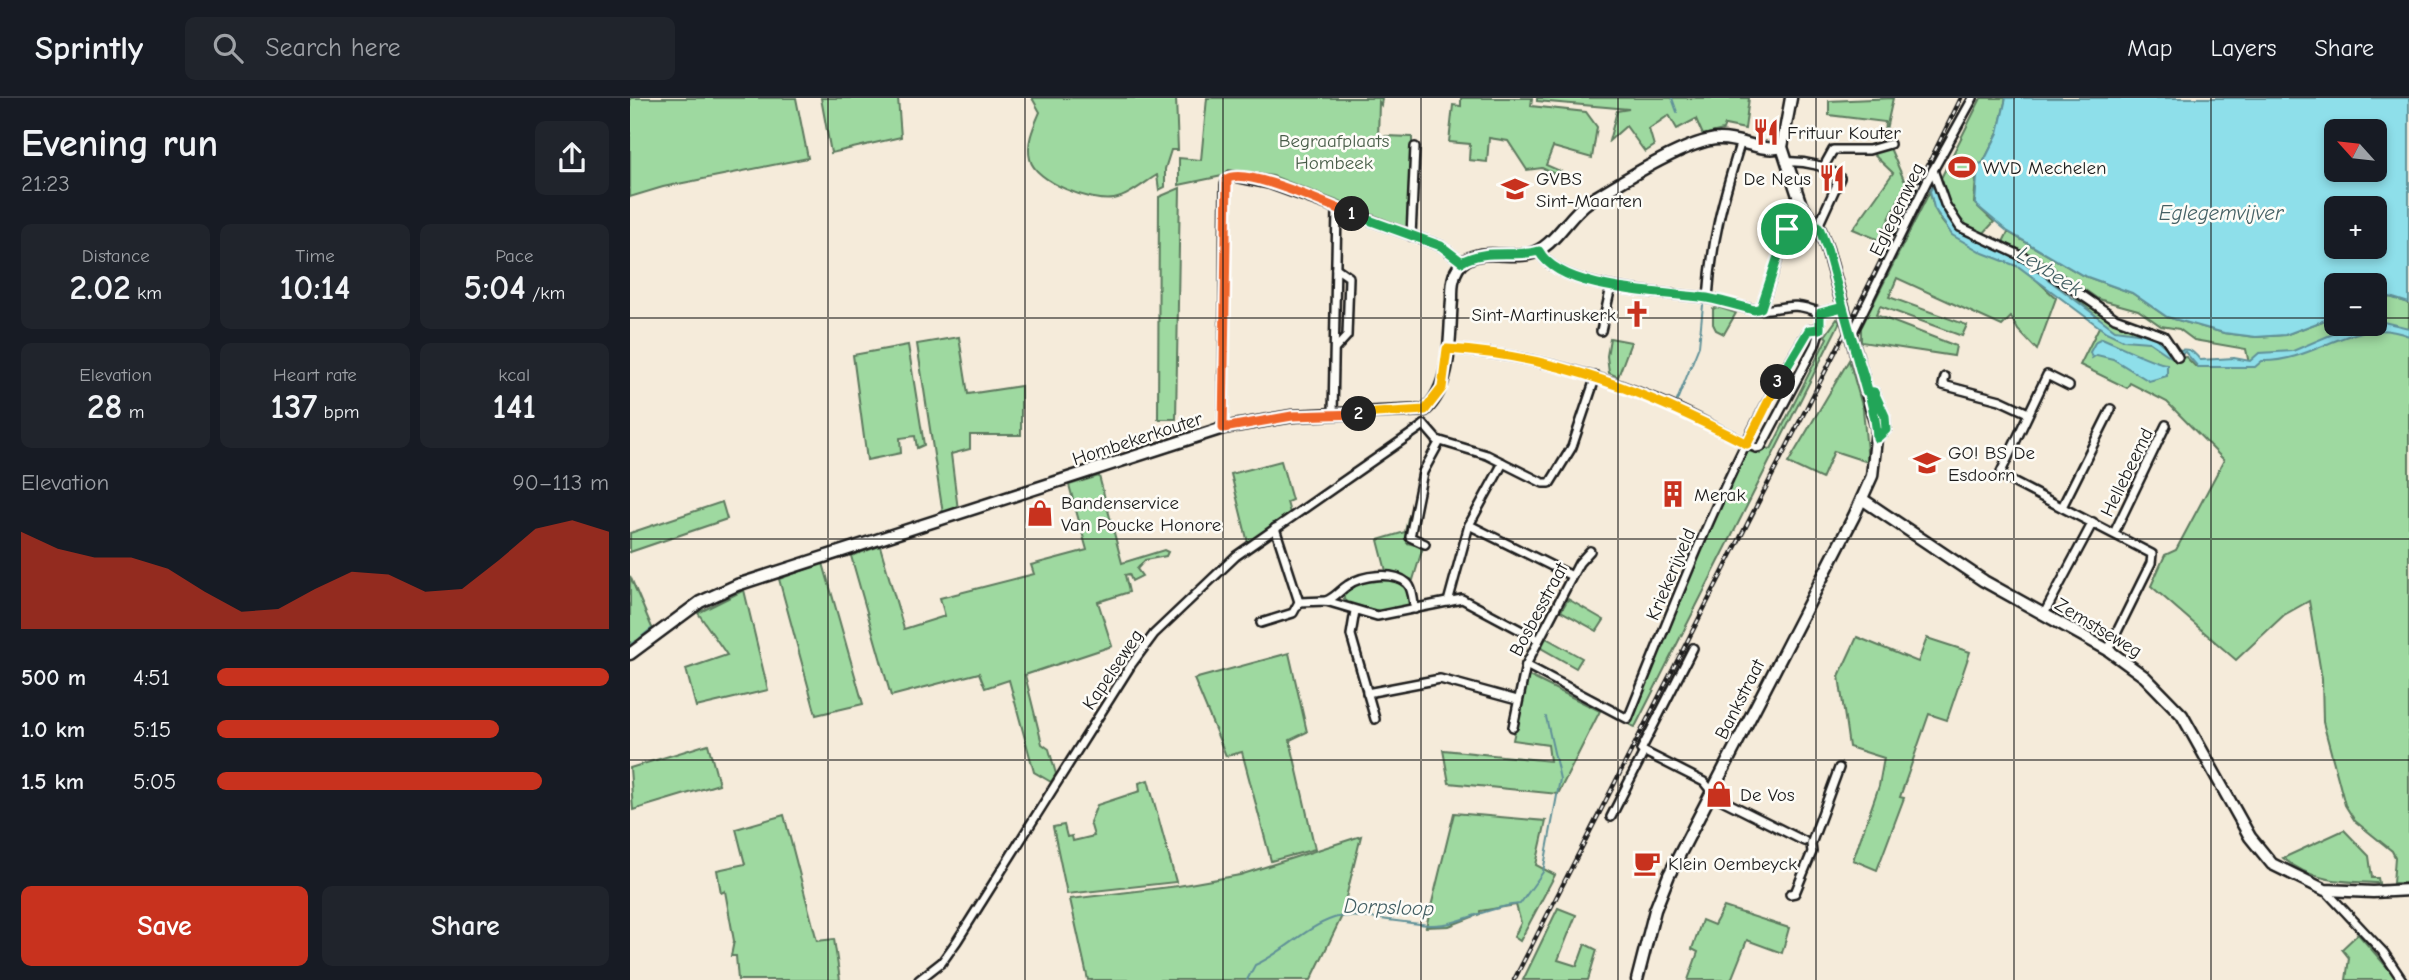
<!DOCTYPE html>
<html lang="en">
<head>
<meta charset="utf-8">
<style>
	body { margin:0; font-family:"Comic Neue",sans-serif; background:#20242c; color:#f1f3f6; height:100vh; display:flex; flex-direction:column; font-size:26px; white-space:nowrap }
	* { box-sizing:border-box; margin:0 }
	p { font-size:23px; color:#9ea1a6 }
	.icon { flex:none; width:38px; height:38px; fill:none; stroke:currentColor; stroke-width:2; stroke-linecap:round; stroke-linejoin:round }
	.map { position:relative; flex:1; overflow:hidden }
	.panel { display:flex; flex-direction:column; background:#171b24; width:630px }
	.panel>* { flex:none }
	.needle { width:46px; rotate:297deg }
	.fabs { position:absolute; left:1694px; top:21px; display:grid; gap:14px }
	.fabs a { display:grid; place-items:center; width:63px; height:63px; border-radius:10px; background:#171b24; box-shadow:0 4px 10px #0003; font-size:35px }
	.pin { position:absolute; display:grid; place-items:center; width:60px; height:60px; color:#fff; margin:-30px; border:4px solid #fff; border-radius:50%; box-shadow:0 2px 7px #0007 }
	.km { position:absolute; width:35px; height:35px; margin:-18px; border-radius:50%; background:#222; color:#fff; font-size:19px; line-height:35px; text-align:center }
	.round { display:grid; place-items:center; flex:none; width:74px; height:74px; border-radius:10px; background:#20242c }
	.summary { display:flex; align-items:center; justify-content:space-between; height:119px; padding:0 21px }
	h1 { font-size:38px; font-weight:600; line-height:52px }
	.figures { display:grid; grid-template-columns:repeat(3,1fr); gap:10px; height:119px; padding:7px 21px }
	.figures div { display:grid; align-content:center; border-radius:10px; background:#20242c; text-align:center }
	.figures b { font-size:35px; font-weight:600 }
	.figures small { font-size:19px; font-weight:400 }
	.figures p { font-size:19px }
	.chart { height:196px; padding:14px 21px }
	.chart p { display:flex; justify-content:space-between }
	.chart svg { width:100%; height:126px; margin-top:7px; fill:#c8321e; opacity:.7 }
	.action { display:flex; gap:14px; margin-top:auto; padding:14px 21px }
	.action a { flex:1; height:80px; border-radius:10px; background:#c8321e; color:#fff; font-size:28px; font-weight:600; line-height:80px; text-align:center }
	.action a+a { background:#20242c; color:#f1f3f6 }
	ul { padding:0 21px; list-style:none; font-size:23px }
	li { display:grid; grid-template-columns:112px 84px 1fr; align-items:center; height:52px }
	li i { height:18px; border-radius:9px; background:#c8321e }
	header { display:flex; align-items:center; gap:42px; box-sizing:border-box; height:98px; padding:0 35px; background:#171b24; border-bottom:2px solid #363941 }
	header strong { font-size:33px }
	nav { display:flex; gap:38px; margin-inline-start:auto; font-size:24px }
	.search { width:490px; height:63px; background:#20242c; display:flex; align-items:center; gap:18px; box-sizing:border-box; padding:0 24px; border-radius:10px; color:#9ea1a6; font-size:26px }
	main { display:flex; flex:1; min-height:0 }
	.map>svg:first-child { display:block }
</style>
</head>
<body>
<header>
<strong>Sprintly</strong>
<div class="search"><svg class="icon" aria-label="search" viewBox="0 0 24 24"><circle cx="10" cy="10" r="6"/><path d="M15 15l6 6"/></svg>Search here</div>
<nav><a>Map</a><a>Layers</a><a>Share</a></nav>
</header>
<main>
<section class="panel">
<div class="summary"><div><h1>Evening run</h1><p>21:23</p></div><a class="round"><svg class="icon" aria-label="share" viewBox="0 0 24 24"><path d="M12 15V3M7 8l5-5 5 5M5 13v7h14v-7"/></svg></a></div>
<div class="figures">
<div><p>Distance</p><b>2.02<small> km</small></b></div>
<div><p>Time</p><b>10:14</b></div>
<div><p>Pace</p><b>5:04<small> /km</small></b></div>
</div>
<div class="figures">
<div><p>Elevation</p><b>28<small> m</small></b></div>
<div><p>Heart rate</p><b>137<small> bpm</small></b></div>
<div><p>kcal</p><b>141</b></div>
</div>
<div class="chart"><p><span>Elevation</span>90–113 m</p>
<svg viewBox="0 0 160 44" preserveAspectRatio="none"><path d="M0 44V10L10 16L20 19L30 19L40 23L50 31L60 38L70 37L80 30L90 24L100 25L110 31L120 30L130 20L140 9L150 6L160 10V44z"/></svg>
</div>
<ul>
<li><b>500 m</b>4:51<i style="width:100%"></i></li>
<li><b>1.0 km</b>5:15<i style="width:72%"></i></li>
<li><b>1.5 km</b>5:05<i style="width:83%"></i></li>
</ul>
<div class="action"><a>Save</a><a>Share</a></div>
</section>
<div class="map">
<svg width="1779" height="882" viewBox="0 0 1779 882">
	<rect width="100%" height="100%" fill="#f5ebda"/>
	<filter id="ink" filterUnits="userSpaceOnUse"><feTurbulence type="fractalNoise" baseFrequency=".0143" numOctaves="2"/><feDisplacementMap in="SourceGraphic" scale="14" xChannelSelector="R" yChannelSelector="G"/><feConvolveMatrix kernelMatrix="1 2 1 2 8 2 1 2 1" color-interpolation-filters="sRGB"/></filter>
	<g filter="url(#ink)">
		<g fill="#9ed9a0" stroke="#5d7a5e" stroke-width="2">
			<polygon points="0,0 166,0 178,60 33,89 0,99"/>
			<polygon points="191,0 268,0 271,39 201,55"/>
			<path d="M402,0h144l2,52h-7l-6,19v18l-6,3 -2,-15c-13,8 -28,21 -43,24 -22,4 -79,-17 -84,-40 -4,-17 4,-33 10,-47z"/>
			<polygon points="577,0 752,0 751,7 749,4 748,42 756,38 782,39 782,132 643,78 599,72 592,78 549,87 549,60 571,62"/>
			<polygon points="831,0 902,0 901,8 956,14 967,29 962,60 923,49 916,67 944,79 942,84 912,70 897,72 878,43 859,40 857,64 839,62 840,46 819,44 823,7 831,8"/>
			<polygon points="907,0 1119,0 1115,31 1095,27 1093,32 1073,37 1066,21 1047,31 1039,17 1019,31 1024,48 1015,54 996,28 979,43 987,13 999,11 907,3"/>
			<polygon points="1263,0 1253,45 1255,24 1199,17 1199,3"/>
			<path d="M1351,0h25l-8,35 -15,30 -6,3 -3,37 20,19 -12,13c-25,-13 -33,-29 -42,-55z"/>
			<polygon points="1260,50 1274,82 1278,82 1249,142 1223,131 1263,75 1242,55"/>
			<polygon points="550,90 546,321 528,321 529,99"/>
			<path d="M1300,93c8,49 49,57 88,75 14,7 26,22 38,32l-19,52 -19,-20 -7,-13 -9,9 -105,-48 -8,19 78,28 -5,11 -82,-30 -4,9 80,31 -2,10 -93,-14v-14z"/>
			<path d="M1378,134l74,43 50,18 35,24 57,16 32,4 29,-2 51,-19v8h39v-22l15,-5 19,6v580h-16l2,-26 -3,-6 -37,-30 -10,-16 -22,-83 -1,-43 -13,-78 -25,14 -48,45 -85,-74 14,-31 11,-5 48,-90 -57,-58 -37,-19 -3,5 -47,-23 22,-44 -28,-24c14,8 28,19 42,26 24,12 47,7 59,35l11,-1 9,9 54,-2 -3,-15 -52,-9 -15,-11 -18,-3 -23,-16 -40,-11 -56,-39 -39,-18z"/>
			<polygon points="1087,209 1106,215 1094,236 1086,232 1083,226 1083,211"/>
			<polygon points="1207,221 1210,224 1005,629 1000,627 1047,504 1117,353 1130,356 1136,350 1141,351 1197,240 1195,238"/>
			<polygon points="329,239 338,296 391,288 391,337 340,337 340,351 321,356 328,412 313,416 287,246"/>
			<polygon points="980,240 1001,244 988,279 979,275 977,258"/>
			<polygon points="278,247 294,347 287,350 285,338 270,340 271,355 237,362 223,257"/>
			<polygon points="1219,262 1233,311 1238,364 1204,353 1192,381 1158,365"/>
			<polygon points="651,363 662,402 657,404 660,415 618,445 601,376"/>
			<polygon points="469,378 492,465 534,452 538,454 536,458 515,462 507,471 512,478 502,483 499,476 495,477 499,494 468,504 482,548 395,577 412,646 419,651 426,676 421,684 404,674 379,582 355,590 349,575 261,598 221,458 250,448 274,531 315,518 310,500 404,476 401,467 457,452 439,387"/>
			<polygon points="92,404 97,421 0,454 0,435"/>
			<polygon points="778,420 781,421 777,445 793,449 783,482 756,473 748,442 775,434"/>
			<polygon points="193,465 233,606 186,617 149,481"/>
			<polygon points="0,478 23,532 0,550"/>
			<path d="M751,479c15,3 35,12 27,30l-24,5 -39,-9 -2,-9 6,-8z"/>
			<polygon points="114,492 138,592 66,609 56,571 97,557 68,515"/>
			<polygon points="938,501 974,522 967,533 931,513"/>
			<polygon points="1227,539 1288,564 1297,540 1340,554 1317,622 1299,616 1270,699 1274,700 1247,772 1223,762 1249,688 1254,660 1219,649 1209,578"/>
			<polygon points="916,540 952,560 946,570 911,550"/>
			<polygon points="659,555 677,634 660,642 685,751 641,763 612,654 596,658 564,581"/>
			<polygon points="899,578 970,613 928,696 819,685 813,652 920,663 918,647 883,642 895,585"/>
			<polygon points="78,646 89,686 3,712 0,670"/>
			<polygon points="518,682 546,784 437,796 423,729 434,727 437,739 442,738 443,743 464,738 460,724 467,707 510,693 509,685"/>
			<polygon points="824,715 916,723 906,767 925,777 890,843 884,839 891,825 886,807 850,813 850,816 819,828 796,829"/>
			<polygon points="154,717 187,843 204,841 210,882 108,882 106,858 101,858 104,843 95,793 91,795 87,772 115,766 106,731"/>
			<path d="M1714,732l25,26 3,22h6l1,5c-36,-1 -67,-1 -96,-25z"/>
			<polygon points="731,738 711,820 681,882 458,882 440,801 548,788 610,777"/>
			<polygon points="1094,809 1159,830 1152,855 1117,842 1101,882 1058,882 1068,854 1062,851 1072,822 1084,827"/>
			<polygon points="928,810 946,817 928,862 947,868 955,846 967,852 958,882 893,882"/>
			<polygon points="1728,836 1763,876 1767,882 1716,882 1719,860 1712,851"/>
		</g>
		<g fill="#8edfea" stroke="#609198" stroke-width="2" fill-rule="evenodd">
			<path d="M1376,0h403v205l-19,-6 -15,5v-17h-39v31l-51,19 -29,2 -32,-4 -57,-16 -35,-24 -50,-18 -75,-44 -32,-27 3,-40 5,-1 15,-30zM1706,33h39v39h-39zM1706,110h39v39h-39z"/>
			<path d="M1304,86l12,32 14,15 69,34 86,65 37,5 18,16c15,-2 20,-5 30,9l34,-2 16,3 9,-8 34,-2 63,-27h19v-4l34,8v8c-56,-22 -91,26 -147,25l-7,6h-57l-13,-15 -14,5 -22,-15 -26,-2 -17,-8 -87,-65 -36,-14 -31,-18 -18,-27 -4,-17z"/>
			<path d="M1472,240c15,6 54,26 65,26v12l-18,5 -36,-22 -16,-4 -5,3 -2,-6 6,-11z"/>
		</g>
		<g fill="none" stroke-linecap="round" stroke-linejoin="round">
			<g stroke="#609198" stroke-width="2">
				<polyline points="1042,0 1047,14"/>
				<polyline points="1046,305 1069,248 1073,207"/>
				<polyline points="10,540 21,531"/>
				<polyline points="0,547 5,543"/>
				<path d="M617,882l8,-15c28,-12 49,-37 79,-47 17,-6 75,6 97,7 28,1 57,-19 89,-21l23,-32 17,-93 -14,-62"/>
			</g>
			<defs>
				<g id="street">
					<path d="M1156,64c17,-1 43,3 54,16l-22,48"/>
					<polyline points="1193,70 1203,52 1239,52 1260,46"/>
					<polyline points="1303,72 1315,106 1330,129 1402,163 1485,220 1534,238 1548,259"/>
					<polyline points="781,138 785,49"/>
					<path d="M909,153c21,40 125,41 166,47 16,2 31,9 47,11 28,4 35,-11 68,4"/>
					<path d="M1078,200c4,-61 15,-99 33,-157"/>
					<polyline points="1131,210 1162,119 1171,107"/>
					<polyline points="1190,215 1213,209"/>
					<polyline points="971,233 981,189"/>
					<polyline points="1221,238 1297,83 1343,0"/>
					<polyline points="705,251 717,238 719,179 706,170"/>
					<path d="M817,251c81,5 159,27 232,60 26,12 51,27 77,39l5,-1 54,-102 5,-16v-16"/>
					<polyline points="1315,279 1313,287 1370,302 1398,315"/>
					<polyline points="1439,288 1417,277 1371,374 1375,380 1522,456 1521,465 1478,552"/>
					<polyline points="1236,293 1244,294 1255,318 1256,332 1247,340"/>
					<polyline points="703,317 707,111"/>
					<polyline points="794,327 807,342 857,357 913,385 920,385 942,349 966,278"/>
					<polyline points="593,330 595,87 600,78 639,86 811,148 832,164"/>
					<polyline points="1432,409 1481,311"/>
					<polyline points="839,427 942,478"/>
					<polyline points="645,430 669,504 696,503 747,518 832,501 907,541"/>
					<polyline points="1484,435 1536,327"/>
					<polyline points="795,446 780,439 793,374 810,343"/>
					<path d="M696,503c10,-4 14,-11 22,-16 14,-10 45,-14 59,-2 6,5 6,19 8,26"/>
					<polyline points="818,504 839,427 873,365"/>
					<polyline points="725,513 721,537 745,621"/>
					<polyline points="1414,516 1463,424"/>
					<polyline points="631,525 663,515 669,504"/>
					<polyline points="1063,550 1011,652 1074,684 1086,699 1174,743"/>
					<path d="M896,567l102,54c53,-132 104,-266 179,-386l4,-4h9"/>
					<polyline points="737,595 810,581 887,602"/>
					<polyline points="883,629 896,567 949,465 960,453"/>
					<polyline points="981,719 1014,654"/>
					<polyline points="1695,792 1754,855 1772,882"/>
					<polyline points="1160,796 1165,795 1182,754 1181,746 1209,670"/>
					<polyline points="289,882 312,864 327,843 501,567 524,536 606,458 794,327"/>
				</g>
				<g id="secondary">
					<polyline points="1232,401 1354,483 1478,552 1515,579 1552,617 1620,739 1642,766 1695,792 1743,794 1779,792"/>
					<path d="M0,556l70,-52 37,-17 486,-157 69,-12 133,-6c28,-26 24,-75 27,-111 0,-11 0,-22 6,-31 15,-23 49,-9 71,-14 25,-6 38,-37 59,-52 28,-17 100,-63 131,-63 21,-1 43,14 63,8"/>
					<polyline points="1007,882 1025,812 1039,777 1224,418 1242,378 1247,331 1197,151 1190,132 1171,107 1152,49 1161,0"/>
				</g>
			</defs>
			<use href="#street" stroke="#1c1c1c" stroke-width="12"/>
			<use href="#secondary" stroke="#1c1c1c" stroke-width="15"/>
			<use href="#street" stroke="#fdfcf7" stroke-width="7"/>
			<use href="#secondary" stroke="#fdfcf7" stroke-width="10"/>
			<defs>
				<polyline id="rail" points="884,882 1218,229 1331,0"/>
			</defs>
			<use href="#rail" stroke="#1c1c1c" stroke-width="4.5"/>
			<use href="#rail" stroke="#fdfcf7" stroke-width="2" stroke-dasharray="5" stroke-linecap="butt"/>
		</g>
	</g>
	<g fill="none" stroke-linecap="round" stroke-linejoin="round" filter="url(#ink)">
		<defs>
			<path id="split-1" d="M722,116l89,32 21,16c21,-14 54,-4 77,-11 22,41 126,41 168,47 16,3 32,8 47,12l7,-2 26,-79"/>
			<path id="split-2" d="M722,116c-23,-8 -107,-48 -125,-35l-4,249 69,-12 67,-2"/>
			<path id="split-3" d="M729,316l66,-4 17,-22 5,-39c110,6 203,45 300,95l31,-62"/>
			<path id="split-4" d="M1148,284l31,-52 11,-1v-16l23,-6c9,38 33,95 34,131l9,-8 -1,-14 -11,-24 -8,-1 -39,-142 -7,-19 -19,-25 -14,24"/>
		</defs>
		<use href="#split-1" stroke="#fff" stroke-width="14"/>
		<use href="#split-2" stroke="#fff" stroke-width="14"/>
		<use href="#split-3" stroke="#fff" stroke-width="14"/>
		<use href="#split-4" stroke="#fff" stroke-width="14"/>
		<use href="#split-1" stroke="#22a559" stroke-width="9"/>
		<use href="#split-2" stroke="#f0652b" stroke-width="9"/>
		<use href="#split-3" stroke="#f5b400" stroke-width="9"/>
		<use href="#split-4" stroke="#22a559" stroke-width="9"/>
	</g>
	<path fill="none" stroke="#1c1c1c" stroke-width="2" stroke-opacity="0.55" d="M198,0v882M395,0v882M593,0v882M791,0v882M988,0v882M1186,0v882M1384,0v882M1581,0v882M0,220h1706M1745,220h34M0,441h1779M0,662h1779"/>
	<defs>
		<symbol id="restaurant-bare" viewBox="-9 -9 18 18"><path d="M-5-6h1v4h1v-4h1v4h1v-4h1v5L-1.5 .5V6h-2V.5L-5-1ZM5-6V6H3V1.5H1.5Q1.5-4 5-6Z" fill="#c8321e" stroke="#fdfcf7" stroke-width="2.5" paint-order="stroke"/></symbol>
		<symbol id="stadium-bare" viewBox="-9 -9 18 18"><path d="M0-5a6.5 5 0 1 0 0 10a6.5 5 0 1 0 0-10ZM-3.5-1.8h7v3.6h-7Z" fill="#c8321e" stroke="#fdfcf7" stroke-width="2.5" paint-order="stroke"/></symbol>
		<symbol id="school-bare" viewBox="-9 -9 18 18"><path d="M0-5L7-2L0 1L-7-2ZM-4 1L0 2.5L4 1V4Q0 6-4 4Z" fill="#c8321e" stroke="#fdfcf7" stroke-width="2.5" paint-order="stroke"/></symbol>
		<symbol id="church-bare" viewBox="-9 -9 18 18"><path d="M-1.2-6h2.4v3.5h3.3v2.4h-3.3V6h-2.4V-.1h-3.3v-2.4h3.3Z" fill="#c8321e" stroke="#fdfcf7" stroke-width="2.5" paint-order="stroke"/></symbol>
		<symbol id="building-bare" viewBox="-9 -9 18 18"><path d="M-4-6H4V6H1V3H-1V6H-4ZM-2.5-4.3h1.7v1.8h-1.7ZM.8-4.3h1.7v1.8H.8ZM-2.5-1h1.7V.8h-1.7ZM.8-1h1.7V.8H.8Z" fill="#c8321e" stroke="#fdfcf7" stroke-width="2.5" paint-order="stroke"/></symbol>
		<symbol id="shop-bare" viewBox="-9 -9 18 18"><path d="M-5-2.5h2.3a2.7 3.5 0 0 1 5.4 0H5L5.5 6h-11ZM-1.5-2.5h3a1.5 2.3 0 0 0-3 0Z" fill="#c8321e" stroke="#fdfcf7" stroke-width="2.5" paint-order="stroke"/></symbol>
		<symbol id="cafe-bare" viewBox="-9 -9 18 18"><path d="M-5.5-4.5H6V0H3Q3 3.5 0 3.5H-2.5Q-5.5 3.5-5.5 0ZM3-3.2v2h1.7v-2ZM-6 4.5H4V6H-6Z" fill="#c8321e" stroke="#fdfcf7" stroke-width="2.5" paint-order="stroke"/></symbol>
	</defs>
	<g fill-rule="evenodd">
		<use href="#restaurant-bare" x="1117" y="15" width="38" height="38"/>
		<use href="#stadium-bare" x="1313" y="50" width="38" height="38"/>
		<use href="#restaurant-bare" x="1183" y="61" width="38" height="38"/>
		<use href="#school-bare" x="866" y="72" width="38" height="38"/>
		<use href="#church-bare" x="988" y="197" width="38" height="38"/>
		<use href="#school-bare" x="1278" y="346" width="38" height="38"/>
		<use href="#building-bare" x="1024" y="377" width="38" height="38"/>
		<use href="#shop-bare" x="391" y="396" width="38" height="38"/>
		<use href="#shop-bare" x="1070" y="677" width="38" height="38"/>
		<use href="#cafe-bare" x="998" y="746" width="38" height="38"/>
	</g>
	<g text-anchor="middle" stroke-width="5" stroke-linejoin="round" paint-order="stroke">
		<g font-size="19" fill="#1c1c1c" stroke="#fdfcf7" text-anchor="start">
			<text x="1157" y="41">Frituur Kouter</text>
			<text x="1353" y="76">WVD Mechelen</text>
			<text x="906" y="87">GVBS<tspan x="906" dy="22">Sint-Maarten</tspan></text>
			<text x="1181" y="87" text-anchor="end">De Neus</text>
			<text x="986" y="223" text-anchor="end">Sint-Martinuskerk</text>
			<text x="1318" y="361">GO! BS De<tspan x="1318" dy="22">Esdoorn</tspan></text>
			<text x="1064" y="403">Merak</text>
			<text x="431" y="411">Bandenservice<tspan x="431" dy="22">Van Poucke Honore</tspan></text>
			<text x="1110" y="703">De Vos</text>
			<text x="1038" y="772">Klein Oembeyck</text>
		</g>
		<g font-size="19" fill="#4a5e4a" stroke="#fdfcf7">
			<text x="704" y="49">Begraafplaats<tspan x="704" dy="22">Hombeek</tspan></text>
		</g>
		<g font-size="19" fill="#1c1c1c" stroke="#fdfcf7">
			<text transform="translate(1266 111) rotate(-64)" y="7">Eglegemweg</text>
			<text transform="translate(507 340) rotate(-18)" y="7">Hombekerkouter</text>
			<text transform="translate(1496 374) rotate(-64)" y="7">Hellebeemd</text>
			<text transform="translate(1040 476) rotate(-67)" y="7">Kriekerijveld</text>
			<text transform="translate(908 511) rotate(-62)" y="7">Bosbesstraat</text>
			<text transform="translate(1469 529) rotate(31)" y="7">Zemstseweg</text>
			<text transform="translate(482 571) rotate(-56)" y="7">Kapelseweg</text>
			<text transform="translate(1109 601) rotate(-63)" y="7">Bankstraat</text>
		</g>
		<g font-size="21" font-style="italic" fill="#446064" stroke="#fdfcf7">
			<text x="1591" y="122">Eglegemvijver</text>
			<text transform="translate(1420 173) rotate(33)" y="7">Leybeek</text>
			<text transform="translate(759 809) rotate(2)" y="7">Dorpsloop</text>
		</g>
	</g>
</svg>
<div class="fabs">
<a><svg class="needle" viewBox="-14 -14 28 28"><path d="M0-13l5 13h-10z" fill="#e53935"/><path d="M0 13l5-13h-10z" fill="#9ea1a6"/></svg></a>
<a>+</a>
<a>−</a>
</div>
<div class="pin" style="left:1157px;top:131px;background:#1e9e55"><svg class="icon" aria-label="arrive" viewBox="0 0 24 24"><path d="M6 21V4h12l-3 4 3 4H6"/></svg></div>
<b class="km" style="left:722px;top:116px">1</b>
<b class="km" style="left:729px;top:316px">2</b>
<b class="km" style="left:1148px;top:284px">3</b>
</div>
</main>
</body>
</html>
